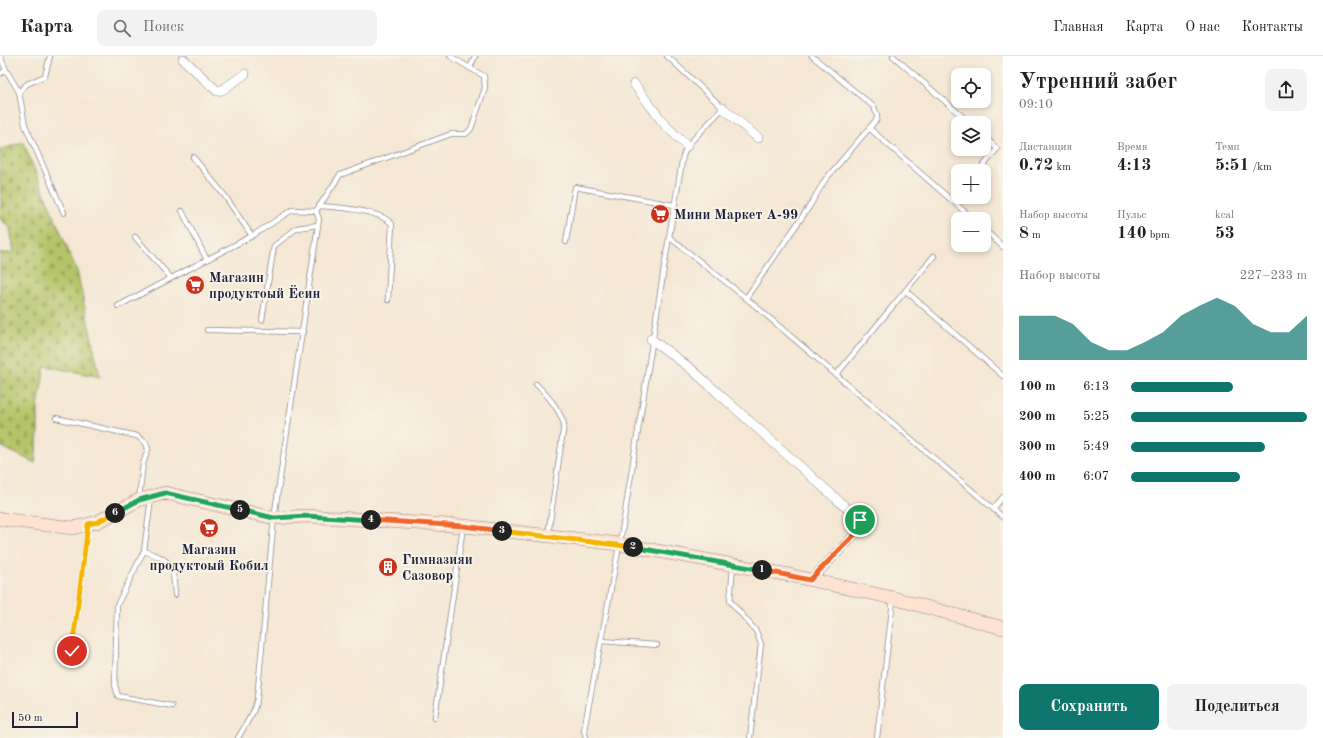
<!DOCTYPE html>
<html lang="ru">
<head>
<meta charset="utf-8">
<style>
	body { margin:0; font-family:"Old Standard TT",serif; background:#f2f2f2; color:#202124; height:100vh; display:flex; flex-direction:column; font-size:15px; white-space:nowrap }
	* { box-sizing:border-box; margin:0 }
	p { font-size:13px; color:#757577 }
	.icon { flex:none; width:22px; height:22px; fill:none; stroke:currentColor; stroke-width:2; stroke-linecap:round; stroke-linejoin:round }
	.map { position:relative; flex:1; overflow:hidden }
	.sheet { display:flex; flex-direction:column; background:#fff; width:320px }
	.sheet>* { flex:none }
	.fabs { position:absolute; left:951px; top:12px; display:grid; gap:8px }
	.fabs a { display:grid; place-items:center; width:40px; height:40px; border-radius:8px; background:#fff; box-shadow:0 2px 6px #0003; font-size:20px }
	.scale { position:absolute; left:12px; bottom:10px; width:66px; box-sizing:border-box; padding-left:4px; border:2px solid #22223b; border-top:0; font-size:11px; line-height:14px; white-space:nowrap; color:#22223b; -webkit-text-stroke:3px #f7f3e8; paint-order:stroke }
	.pin { position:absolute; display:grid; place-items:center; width:34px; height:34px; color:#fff; margin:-17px; border:2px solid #fff; border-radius:50%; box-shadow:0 1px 4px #0007 }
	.km { position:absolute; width:20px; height:20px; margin:-10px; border-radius:50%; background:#222; color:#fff; font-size:11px; line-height:20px; text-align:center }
	.round { display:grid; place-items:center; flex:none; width:42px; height:42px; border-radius:8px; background:#f2f2f2 }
	.head { display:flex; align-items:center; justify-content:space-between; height:68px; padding:0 16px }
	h1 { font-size:22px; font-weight:700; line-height:30px }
	.stats { display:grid; grid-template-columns:repeat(3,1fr); gap:6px; height:68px; padding:4px 16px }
	.stats div { display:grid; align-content:center }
	.stats b { font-size:17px; font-weight:700 }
	.stats small { font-size:11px; font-weight:400 }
	.stats p { font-size:11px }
	.chart { height:112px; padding:8px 16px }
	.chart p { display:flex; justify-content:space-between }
	.chart svg { width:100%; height:72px; margin-top:4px; fill:#0f766e; opacity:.7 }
	.button { display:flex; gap:8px; margin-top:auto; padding:8px 16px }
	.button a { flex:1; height:46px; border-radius:8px; background:#0f766e; color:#fff; font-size:16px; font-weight:700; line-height:46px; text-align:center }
	.button a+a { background:#f2f2f2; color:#202124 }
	ul { padding:0 16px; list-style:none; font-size:13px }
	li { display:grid; grid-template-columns:64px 48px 1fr; align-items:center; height:30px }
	li i { height:10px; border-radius:5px; background:#0f766e }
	header { display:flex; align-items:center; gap:24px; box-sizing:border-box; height:56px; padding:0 20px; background:#fff; border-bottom:1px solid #e0e0e0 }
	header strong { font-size:19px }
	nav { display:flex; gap:22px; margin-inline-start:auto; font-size:14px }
	.search { width:280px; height:36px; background:#f2f2f2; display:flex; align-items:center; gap:10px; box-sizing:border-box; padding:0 14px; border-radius:8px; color:#757577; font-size:15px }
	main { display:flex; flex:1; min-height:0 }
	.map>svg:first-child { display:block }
</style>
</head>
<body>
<header>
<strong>Карта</strong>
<div class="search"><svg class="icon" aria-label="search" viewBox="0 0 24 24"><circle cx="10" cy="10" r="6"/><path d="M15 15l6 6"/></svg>Поиск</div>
<nav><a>Главная</a><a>Карта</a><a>О нас</a><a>Контакты</a></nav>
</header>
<main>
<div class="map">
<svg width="1003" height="682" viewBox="0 0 1003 682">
	<defs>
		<pattern id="cemetery-stones" width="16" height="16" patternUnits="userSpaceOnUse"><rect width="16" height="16" fill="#b5c467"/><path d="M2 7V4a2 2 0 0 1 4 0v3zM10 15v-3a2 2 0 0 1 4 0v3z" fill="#9ba85a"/></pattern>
	</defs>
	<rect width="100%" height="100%" fill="#f7f3e8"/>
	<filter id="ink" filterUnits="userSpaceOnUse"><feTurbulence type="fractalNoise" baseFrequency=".025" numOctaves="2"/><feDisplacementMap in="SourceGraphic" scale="8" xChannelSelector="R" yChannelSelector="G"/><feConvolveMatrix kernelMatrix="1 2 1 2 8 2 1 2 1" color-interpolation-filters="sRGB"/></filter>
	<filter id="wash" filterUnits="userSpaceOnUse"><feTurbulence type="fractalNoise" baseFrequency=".012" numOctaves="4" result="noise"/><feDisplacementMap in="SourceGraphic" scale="16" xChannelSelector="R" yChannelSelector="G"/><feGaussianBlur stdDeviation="0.9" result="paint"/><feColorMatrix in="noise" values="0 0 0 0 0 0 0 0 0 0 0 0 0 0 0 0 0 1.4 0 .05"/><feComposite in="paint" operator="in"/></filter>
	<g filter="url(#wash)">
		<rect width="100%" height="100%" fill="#f5e7d3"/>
		<path fill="url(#cemetery-stones)" stroke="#6c7351" d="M23,86l54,129 23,106 -55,-11 -7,40v28l-3,29 -35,-17v-193h14l-4,-25 -10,-9c0,-8 2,-18 1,-25 -1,-15 -1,-29 -1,-44z"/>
	</g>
	<g filter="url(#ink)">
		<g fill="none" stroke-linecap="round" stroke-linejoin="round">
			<defs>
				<g id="lane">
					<polyline points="0,0 6,14"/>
					<polyline points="450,0 470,12"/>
					<polyline points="667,0 723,52 687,90 683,100 669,181"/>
					<polyline points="893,0 970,67"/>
					<polyline points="0,18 6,14 19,36 25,69 64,157"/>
					<polyline points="19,36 27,28 45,20 50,0"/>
					<polyline points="869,72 973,163"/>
					<polyline points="193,101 225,140 252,180"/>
					<polyline points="979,115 997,93 984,79"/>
					<polyline points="953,145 958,139"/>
					<path d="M319,150c19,1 61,4 73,18l-4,76"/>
					<polyline points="182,155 207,204"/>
					<polyline points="984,173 1003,191"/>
					<polyline points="135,181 171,222"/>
					<polyline points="566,186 575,131 674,149"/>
					<polyline points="906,235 1003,320"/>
					<polyline points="746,242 809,151 825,124 877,63 877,59 874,51 812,0"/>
					<polyline points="118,250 252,180 292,154 316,155"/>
					<polyline points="262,264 274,190 297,172 318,169"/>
					<polyline points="207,274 303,276"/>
					<polyline points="836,319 934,200"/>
					<path d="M536,328c12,12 22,23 28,40l-16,111"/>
					<polyline points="56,362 137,380 146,387 148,393 143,408 139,442"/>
					<polyline points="151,443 144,495 117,549 115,629 118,640 172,650"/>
					<polyline points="993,453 1003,441"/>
					<path d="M144,495c29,9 29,15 31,44"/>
					<polyline points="733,511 730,545 756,575 761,588 750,682"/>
					<polyline points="601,585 657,589"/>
					<polyline points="72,595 87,470"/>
					<polyline points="435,661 463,471"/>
					<polyline points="238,682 253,656 257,643 274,462 319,163 316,155 340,119 451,78 466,78 471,73 485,32 484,20 470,12 475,0"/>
					<polyline points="586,682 584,674 623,469 669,181 746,242 1003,461"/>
					<polyline points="877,682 893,544"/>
				</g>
				<g id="street">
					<polyline points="183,3 217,35 222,34 245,18"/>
					<polyline points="634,28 665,69 687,90"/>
					<polyline points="723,52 758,82"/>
					<polyline points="651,283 690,312 860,464 863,470 810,525"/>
				</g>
				<polyline id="secondary" points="0,463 73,472 97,466 139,444 165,437 274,462 307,460 463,470 619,488 789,519 893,542 1003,572"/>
			</defs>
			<use href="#lane" stroke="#8c8487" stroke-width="6"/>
			<use href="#street" stroke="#8c8487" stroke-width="10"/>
			<use href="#secondary" stroke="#8c8487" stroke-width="14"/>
			<use href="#lane" stroke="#fff" stroke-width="4.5"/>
			<use href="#street" stroke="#fff" stroke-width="9"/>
			<use href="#secondary" stroke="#fee3d2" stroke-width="13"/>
		</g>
	</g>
	<g fill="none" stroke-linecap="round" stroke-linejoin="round" filter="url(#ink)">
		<defs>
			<polyline id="split-1" points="762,514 810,524 863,470 860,464"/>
			<polyline id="split-2" points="633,491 762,514"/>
			<polyline id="split-3" points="502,475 633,491"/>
			<polyline id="split-4" points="371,464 463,470 502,475"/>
			<polyline id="split-5" points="240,454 274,462 307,460 371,464"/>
			<polyline id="split-6" points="115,457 139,444 165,437 240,454"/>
			<polyline id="split-7" points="72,595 88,468 97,466 115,457"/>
		</defs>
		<use href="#split-1" stroke="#fff" stroke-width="8"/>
		<use href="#split-2" stroke="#fff" stroke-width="8"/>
		<use href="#split-3" stroke="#fff" stroke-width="8"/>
		<use href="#split-4" stroke="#fff" stroke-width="8"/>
		<use href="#split-5" stroke="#fff" stroke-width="8"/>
		<use href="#split-6" stroke="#fff" stroke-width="8"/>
		<use href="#split-7" stroke="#fff" stroke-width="8"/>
		<use href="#split-1" stroke="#f0652b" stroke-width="5"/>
		<use href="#split-2" stroke="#22a559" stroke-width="5"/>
		<use href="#split-3" stroke="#f5b400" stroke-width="5"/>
		<use href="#split-4" stroke="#f0652b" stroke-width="5"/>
		<use href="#split-5" stroke="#22a559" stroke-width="5"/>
		<use href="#split-6" stroke="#22a559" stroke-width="5"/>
		<use href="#split-7" stroke="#f5b400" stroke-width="5"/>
	</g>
	<defs>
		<symbol id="supermarket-disc" viewBox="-11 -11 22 22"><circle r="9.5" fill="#c8321e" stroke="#f7f3e8"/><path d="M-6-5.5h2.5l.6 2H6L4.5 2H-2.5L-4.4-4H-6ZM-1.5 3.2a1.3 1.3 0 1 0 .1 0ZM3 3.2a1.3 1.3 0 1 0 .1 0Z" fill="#fff"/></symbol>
		<symbol id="building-disc" viewBox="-11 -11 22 22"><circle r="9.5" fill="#c8321e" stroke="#f7f3e8"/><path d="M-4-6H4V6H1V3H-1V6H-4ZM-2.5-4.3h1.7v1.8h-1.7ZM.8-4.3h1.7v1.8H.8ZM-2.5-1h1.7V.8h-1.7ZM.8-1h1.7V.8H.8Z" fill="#fff"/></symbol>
	</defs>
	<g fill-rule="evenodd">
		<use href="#supermarket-disc" x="649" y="147" width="22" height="22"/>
		<use href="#supermarket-disc" x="184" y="218" width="22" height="22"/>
		<use href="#supermarket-disc" x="198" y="461" width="22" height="22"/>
		<use href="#building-disc" x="377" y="500" width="22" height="22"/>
	</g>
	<g text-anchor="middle" stroke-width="4" stroke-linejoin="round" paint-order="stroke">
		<g font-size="14" font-weight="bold" fill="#22223b" stroke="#f7f3e8" text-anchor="start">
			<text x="674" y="163">Мини Маркет А-99</text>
			<text x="209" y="226">Магазин<tspan x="209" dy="16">продуктоый Ёсин</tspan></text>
			<text x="209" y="498" text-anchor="middle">Магазин<tspan x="209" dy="16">продуктоый Кобил</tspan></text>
			<text x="402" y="508">Гимназияи<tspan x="402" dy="16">Сазовор</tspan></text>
		</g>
	</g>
</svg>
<div class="fabs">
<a><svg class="icon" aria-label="locate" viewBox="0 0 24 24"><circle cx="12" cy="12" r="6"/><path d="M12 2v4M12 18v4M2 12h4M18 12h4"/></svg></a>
<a><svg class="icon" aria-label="layers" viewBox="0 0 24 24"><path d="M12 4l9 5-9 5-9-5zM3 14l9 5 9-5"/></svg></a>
<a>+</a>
<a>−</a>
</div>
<div class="scale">50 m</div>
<div class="pin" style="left:860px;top:464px;background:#1e9e55"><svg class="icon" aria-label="arrive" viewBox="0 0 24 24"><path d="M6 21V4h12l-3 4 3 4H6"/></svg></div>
<div class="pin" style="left:72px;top:595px;background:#d93025"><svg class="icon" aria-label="check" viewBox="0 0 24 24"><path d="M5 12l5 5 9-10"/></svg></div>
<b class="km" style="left:762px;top:514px">1</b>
<b class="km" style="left:633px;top:491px">2</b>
<b class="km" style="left:502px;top:475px">3</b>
<b class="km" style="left:371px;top:464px">4</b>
<b class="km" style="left:240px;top:454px">5</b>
<b class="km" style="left:115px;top:457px">6</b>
</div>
<section class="sheet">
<div class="head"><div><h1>Утренний забег</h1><p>09:10</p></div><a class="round"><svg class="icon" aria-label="share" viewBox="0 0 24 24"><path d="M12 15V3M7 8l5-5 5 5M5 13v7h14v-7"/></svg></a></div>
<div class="stats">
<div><p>Дистанция</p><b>0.72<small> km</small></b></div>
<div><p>Время</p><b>4:13</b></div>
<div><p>Темп</p><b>5:51<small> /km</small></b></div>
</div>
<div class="stats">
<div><p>Набор высоты</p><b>8<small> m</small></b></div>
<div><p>Пульс</p><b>140<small> bpm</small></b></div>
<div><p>kcal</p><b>53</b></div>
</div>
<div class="chart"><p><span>Набор высоты</span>227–233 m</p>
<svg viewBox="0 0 160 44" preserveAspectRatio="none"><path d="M0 44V17L10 17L20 17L30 22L40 33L50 38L60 38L70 33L80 27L90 17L100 11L110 6L120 11L130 22L140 27L150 27L160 17V44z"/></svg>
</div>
<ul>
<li><b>100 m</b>6:13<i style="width:58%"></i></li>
<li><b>200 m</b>5:25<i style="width:100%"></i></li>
<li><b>300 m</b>5:49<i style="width:76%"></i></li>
<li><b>400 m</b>6:07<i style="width:62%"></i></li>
</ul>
<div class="button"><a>Сохранить</a><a>Поделиться</a></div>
</section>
</main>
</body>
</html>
